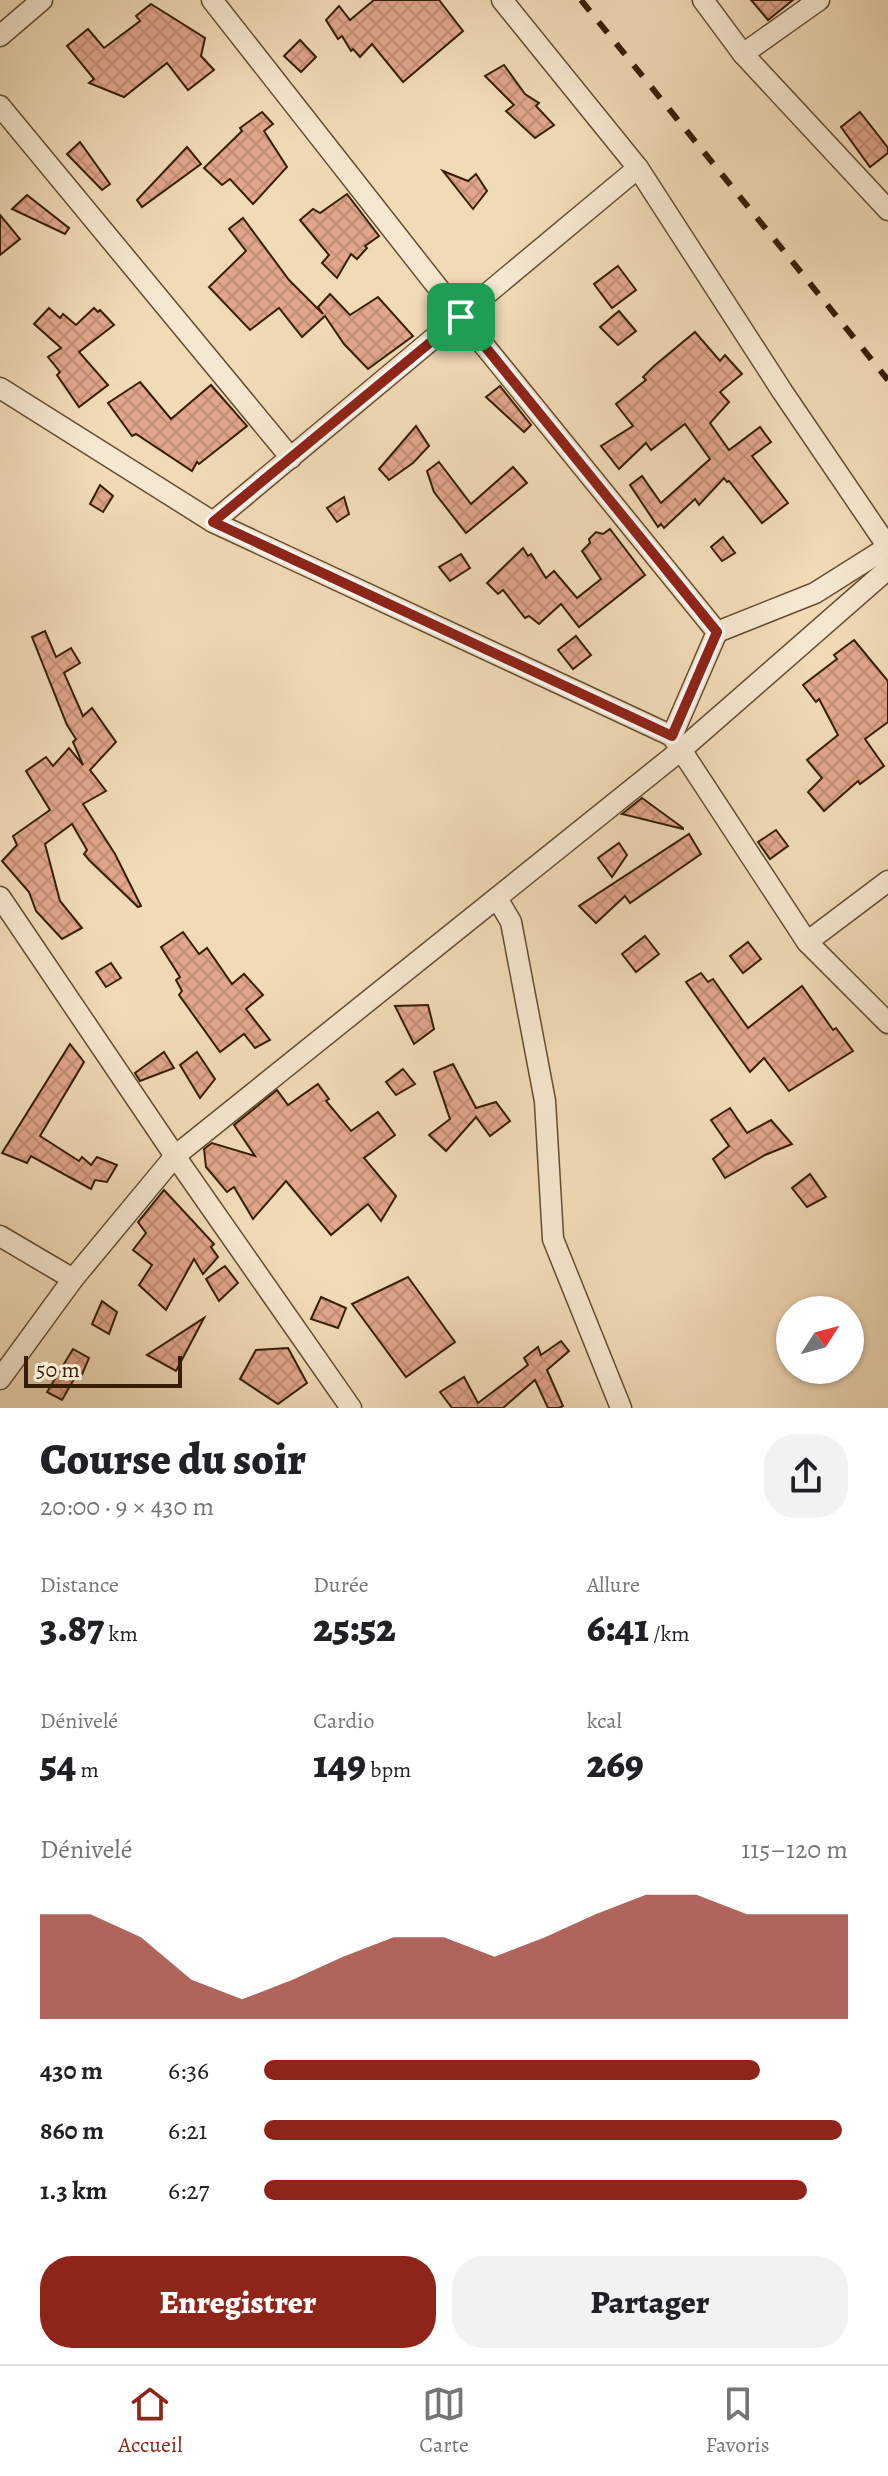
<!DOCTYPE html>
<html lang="fr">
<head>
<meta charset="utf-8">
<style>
	body { margin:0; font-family:Alegreya,serif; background:#f2f2f2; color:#202124; height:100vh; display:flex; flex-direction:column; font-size:30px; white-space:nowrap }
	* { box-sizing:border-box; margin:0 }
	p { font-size:26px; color:#757577 }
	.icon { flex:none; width:44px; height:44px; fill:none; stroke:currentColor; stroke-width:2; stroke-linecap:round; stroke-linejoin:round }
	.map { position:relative; height:1408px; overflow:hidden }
	.drawer { display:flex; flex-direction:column; background:#fff; flex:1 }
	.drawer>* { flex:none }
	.needle { width:52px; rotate:54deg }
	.controls { position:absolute; left:776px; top:1296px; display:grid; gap:16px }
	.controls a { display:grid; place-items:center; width:88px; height:88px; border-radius:50%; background:#fff; box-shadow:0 2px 6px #0004; font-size:40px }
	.scale { position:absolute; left:24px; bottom:20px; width:158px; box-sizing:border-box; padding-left:8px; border:4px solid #361e06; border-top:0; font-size:22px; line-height:28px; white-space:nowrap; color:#361e06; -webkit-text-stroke:6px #f6e8d0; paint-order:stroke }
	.pin { position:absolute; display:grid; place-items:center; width:68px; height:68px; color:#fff; margin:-34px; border-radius:16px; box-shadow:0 4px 12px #0006 }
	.round { display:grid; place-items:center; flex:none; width:84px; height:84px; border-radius:32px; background:#f2f2f2 }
	.overview { display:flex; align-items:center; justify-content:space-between; height:136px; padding:0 40px }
	h1 { font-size:44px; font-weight:800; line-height:60px }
	.stats { display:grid; grid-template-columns:repeat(3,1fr); gap:12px; height:136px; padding:8px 40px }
	.stats div { display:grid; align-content:center }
	.stats b { font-size:40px; font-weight:800 }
	.stats small { font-size:22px; font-weight:400 }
	.stats p { font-size:22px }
	.chart { height:224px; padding:16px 40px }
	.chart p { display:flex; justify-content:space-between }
	.chart svg { width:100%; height:144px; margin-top:8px; fill:#8f2418; opacity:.7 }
	.action { display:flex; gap:16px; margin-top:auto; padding:16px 40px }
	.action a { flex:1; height:92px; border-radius:32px; background:#8f2418; color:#fff; font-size:32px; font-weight:800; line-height:92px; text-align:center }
	.action a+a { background:#f2f2f2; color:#202124 }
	ul { padding:0 40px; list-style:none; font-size:26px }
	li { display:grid; grid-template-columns:128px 96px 1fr; align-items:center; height:60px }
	li i { height:20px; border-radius:10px; background:#8f2418 }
	.tab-bar { display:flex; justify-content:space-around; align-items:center; height:112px; border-top:2px solid #e0e0e0; background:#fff; font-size:22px; color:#757577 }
	.tab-bar a { display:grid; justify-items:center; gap:4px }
	.tab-bar .selected { color:#8f2418 }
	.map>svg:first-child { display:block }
</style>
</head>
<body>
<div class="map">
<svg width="888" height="1408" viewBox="0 0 888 1408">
	<defs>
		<pattern id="building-cross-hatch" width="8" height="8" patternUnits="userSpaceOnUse" patternTransform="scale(2)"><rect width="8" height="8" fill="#e1a68b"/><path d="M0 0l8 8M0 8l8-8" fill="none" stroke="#c28e76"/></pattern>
	</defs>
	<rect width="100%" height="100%" fill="#f1dbb7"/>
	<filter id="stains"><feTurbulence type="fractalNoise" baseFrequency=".0025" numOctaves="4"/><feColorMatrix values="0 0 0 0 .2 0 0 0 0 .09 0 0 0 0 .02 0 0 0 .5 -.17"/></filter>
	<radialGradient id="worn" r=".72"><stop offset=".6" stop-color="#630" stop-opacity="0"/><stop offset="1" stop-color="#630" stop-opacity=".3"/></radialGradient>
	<g fill="url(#building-cross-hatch)" stroke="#361e06" stroke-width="2">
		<polygon points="374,0 439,0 463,31 403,82 372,44 360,57 353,49 351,51 342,36 338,39 326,20 339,6 350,20"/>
		<polygon points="751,0 793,0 768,20"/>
		<polygon points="151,4 205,38 201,56 214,70 188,90 167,63 124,97 89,83 94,79 67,46 88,29 104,48 140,21 136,16"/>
		<polygon points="300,40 316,57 301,72 284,56"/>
		<polygon points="504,65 525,94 539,103 536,106 554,125 535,138 506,111 514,105 485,76"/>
		<polygon points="262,112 273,124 264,131 287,167 253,204 230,179 222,185 204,168 242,131 240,128"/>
		<polygon points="860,112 888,148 888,153 870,167 841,127"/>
		<polygon points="80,142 110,184 102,190 67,154"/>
		<polygon points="187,147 201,164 142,207 137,200"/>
		<polygon points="443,171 468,181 476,174 487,191 473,209"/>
		<polygon points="347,194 379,236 365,246 367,248 357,259 351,254 337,278 322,263 329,255 300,220 313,209 320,213"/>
		<polygon points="27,195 69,228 65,234 12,209"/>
		<polygon points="0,215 20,239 0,255"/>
		<polygon points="243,218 289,280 323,314 318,307 330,294 350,315 378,297 413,336 368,369 344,344 325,316 302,337 279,308 250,330 209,287 246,251 229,229"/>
		<polygon points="618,266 636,290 612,308 594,284"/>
		<polygon points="49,308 60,318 63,314 76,325 94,308 98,312 100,310 114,325 79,352 108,385 79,407 57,375 60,372 48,357 61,348 34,324"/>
		<polygon points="619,311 636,331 618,345 600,327"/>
		<polygon points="695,332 720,361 725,355 742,374 720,392 729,402 710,423 729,450 760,427 771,442 752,456 788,503 762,523 729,481 727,482 724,478 699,505 695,499 664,528 661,524 658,527 630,485 642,476 661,503 710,459 685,424 651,450 646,443 619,469 601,446 633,426 616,404 646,380 643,377 654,366"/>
		<polygon points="140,382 171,419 211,385 247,426 199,464 197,462 192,471 136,434 132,436 108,403"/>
		<polygon points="500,386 531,425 524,432 486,397"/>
		<polygon points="416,426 429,446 413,463 389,480 379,469"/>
		<polygon points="439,462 471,504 513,467 527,483 466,533 434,492 427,471"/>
		<polygon points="100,485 113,496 103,512 90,504"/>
		<polygon points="344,497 349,514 337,522 327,508"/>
		<polygon points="610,529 645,575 579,627 561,604 539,624 529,616 525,618 503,590 498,594 487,583 523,548 528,556 531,554 546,578 554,571 577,598 601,579 582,551 590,543 589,539 596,532 603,534"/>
		<polygon points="723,537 735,553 722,561 711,547"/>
		<polygon points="461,554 470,568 450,581 439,567"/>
		<polygon points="45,631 56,657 71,648 80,663 64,673 83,716 92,708 116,742 90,770 106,791 83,804 115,854 141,906 138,907 89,860 84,854 87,850 72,824 45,844 60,901 82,928 62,939 36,911 29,892 2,861 17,845 13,836 50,810 26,771 46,757 53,766 69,748 83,765 73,742 76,739 67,725 32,637"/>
		<polygon points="576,636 591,655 573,669 558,650"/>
		<polygon points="854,640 888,681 888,722 865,739 884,766 860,784 858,781 824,811 808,792 822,778 807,760 838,735 819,699 816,702 803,685 837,659 834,655"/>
		<polygon points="642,798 683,828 683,829 622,814"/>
		<polygon points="776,830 788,846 770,859 758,842"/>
		<polygon points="689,834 701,854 630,903 625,896 596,923 579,906"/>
		<polygon points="619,843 627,855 612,877 598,858"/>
		<polygon points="183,932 199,954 207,948 232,984 244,974 263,995 246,1009 270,1040 255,1048 244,1034 220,1052 179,995 182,991 176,980 180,977 161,947"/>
		<polygon points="645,936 659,954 636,972 622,954"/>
		<polygon points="748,942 761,959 743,973 730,956"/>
		<polygon points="111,963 121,978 106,987 96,972"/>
		<polygon points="701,973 708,982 713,979 748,1028 802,986 833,1030 836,1028 853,1051 789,1091 764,1058 750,1072 686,982"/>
		<polygon points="428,1005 434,1029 414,1044 395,1006"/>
		<polygon points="70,1044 84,1062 40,1136 79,1161 82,1157 91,1165 97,1157 117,1165 107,1182 95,1180 91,1189 31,1156 27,1163 2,1153"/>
		<polygon points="164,1052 174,1068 140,1081 135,1073"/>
		<polygon points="197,1052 215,1079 200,1098 180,1065"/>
		<polygon points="453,1064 476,1108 496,1102 510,1121 490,1136 476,1117 446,1151 429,1135 450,1119 434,1072"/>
		<polygon points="403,1069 415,1084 396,1095 386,1082"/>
		<polygon points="318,1084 329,1099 326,1101 351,1131 378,1112 395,1135 364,1158 396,1196 381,1221 368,1204 331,1235 286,1181 253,1219 234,1187 227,1192 206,1167 204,1149 212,1143 255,1156 234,1125 277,1090 288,1105"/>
		<polygon points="730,1108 747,1133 771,1120 792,1144 765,1155 725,1178 713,1159 729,1146 711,1120"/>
		<polygon points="810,1174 826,1197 807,1207 792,1188"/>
		<polygon points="164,1190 214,1244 211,1247 218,1257 203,1274 194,1259 166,1310 139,1285 152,1265 133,1250 146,1233 138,1222"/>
		<polygon points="225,1266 238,1283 219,1301 206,1279"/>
		<polygon points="408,1277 455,1342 406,1377 352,1304"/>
		<polygon points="321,1297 346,1308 338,1328 311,1319"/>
		<polygon points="102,1301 117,1312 109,1334 92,1324"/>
		<polygon points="204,1318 176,1371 147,1355"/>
		<polygon points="561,1341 569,1351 547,1370 563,1406 559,1408 548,1408 535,1380 503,1408 452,1408 440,1392 464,1377 478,1403 528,1365 524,1358 538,1347 541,1355"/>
		<polygon points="288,1348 307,1383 278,1404 240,1379 256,1350"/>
		<polygon points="73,1349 89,1358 81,1377 77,1374 62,1400 47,1392"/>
	</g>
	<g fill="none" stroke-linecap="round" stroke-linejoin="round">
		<defs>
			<g id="minor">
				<polyline points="212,0 461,317 717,632 672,736 807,942 888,1023"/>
				<polyline points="502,0 638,168 782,391 888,547"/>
				<polyline points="703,0 743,54 888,210"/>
				<polyline points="0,36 42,0"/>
				<polyline points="743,54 819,0"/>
				<polyline points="0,106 291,458"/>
				<polyline points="0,388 213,522 672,736"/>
				<polyline points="213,522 638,168"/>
				<polyline points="717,632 815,593 888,547"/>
				<polyline points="0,897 175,1156 351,1408"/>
				<polyline points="497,898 511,922 545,1101 553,1239 621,1408"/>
				<polyline points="807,942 888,881"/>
				<polyline points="0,1236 73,1279"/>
				<polyline points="0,1379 73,1279 175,1156 681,750 888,569"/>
			</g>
		</defs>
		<use href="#minor" stroke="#654d32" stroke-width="23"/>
		<use href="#minor" stroke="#f6e8d0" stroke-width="20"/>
		<polyline stroke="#361e06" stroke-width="6" stroke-dasharray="14 14" stroke-linecap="butt" points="581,0 888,380"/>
	</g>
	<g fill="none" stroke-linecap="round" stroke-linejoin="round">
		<defs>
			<polygon id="route" points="461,317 717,632 672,736 213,522"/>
		</defs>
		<use href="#route" stroke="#fff" stroke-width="16"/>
		<use href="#route" stroke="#8f2418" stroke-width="10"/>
	</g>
	<rect width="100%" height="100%" filter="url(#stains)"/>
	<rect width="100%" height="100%" fill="url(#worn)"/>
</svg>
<div class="controls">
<a><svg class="needle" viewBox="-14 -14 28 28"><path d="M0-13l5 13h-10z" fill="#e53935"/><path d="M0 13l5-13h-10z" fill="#757577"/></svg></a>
</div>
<div class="scale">50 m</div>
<div class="pin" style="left:461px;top:317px;background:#1e9e55"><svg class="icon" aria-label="arrive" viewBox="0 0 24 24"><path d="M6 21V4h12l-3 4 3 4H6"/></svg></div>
</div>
<section class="drawer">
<div class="overview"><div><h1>Course du soir</h1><p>20:00 · 9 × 430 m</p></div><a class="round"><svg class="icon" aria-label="share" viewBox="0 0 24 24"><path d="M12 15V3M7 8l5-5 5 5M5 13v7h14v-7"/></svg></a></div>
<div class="stats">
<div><p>Distance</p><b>3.87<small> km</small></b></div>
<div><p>Durée</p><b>25:52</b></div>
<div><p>Allure</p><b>6:41<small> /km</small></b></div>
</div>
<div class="stats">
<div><p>Dénivelé</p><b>54<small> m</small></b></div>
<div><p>Cardio</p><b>149<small> bpm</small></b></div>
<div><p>kcal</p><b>269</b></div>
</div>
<div class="chart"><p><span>Dénivelé</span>115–120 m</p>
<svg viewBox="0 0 160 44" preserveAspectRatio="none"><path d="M0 44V12L10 12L20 19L30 32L40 38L50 32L60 25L70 19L80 19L90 25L100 19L110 12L120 6L130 6L140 12L150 12L160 12V44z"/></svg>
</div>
<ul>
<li><b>430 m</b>6:36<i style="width:85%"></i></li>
<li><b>860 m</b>6:21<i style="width:99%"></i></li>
<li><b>1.3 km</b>6:27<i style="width:93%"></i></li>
</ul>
<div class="action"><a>Enregistrer</a><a>Partager</a></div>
</section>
<nav class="tab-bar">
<a class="selected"><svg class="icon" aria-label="home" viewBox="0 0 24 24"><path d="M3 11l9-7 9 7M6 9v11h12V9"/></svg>Accueil</a>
<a><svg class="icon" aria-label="map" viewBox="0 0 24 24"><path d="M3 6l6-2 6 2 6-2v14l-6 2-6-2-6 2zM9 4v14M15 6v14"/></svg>Carte</a>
<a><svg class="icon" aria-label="saved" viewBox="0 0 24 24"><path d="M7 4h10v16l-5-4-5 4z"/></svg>Favoris</a>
</nav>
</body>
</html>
